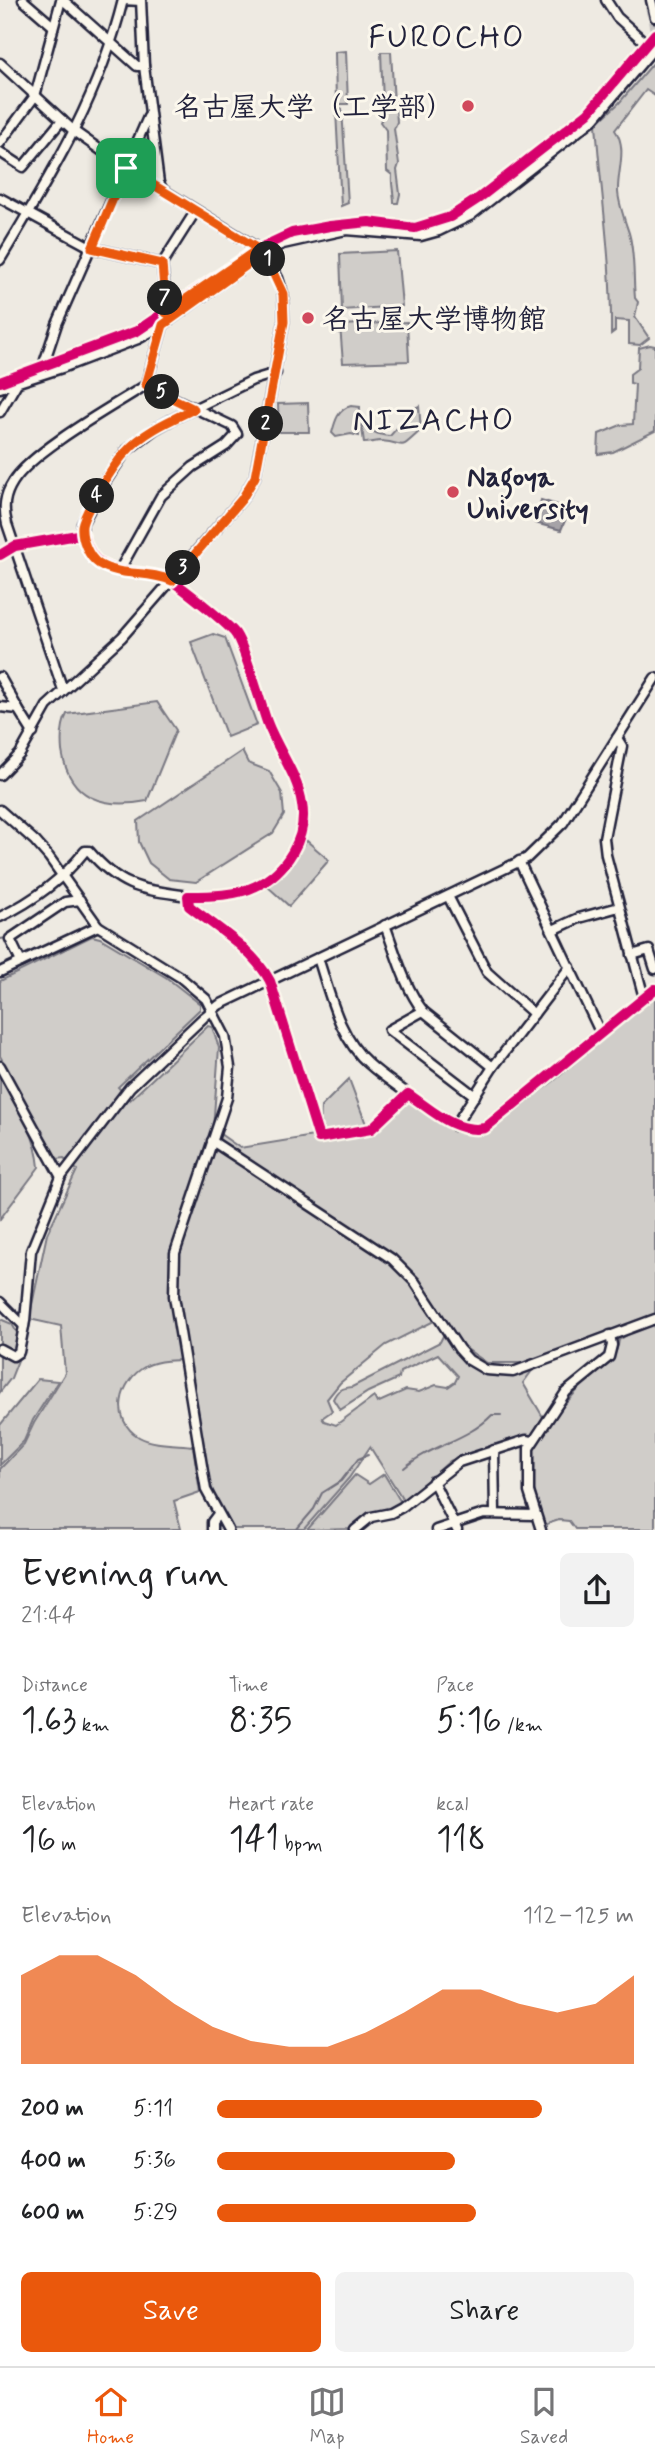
<!DOCTYPE html>
<html lang="en">
<head>
<meta charset="utf-8">
<style>
	body { margin:0; font-family:Mynerve,"Klee One",sans-serif; background:#f2f2f2; color:#202124; height:100vh; display:flex; flex-direction:column; font-size:26px; white-space:nowrap }
	* { box-sizing:border-box; margin:0 }
	p { font-size:23px; color:#757577 }
	.icon { flex:none; width:38px; height:38px; fill:none; stroke:currentColor; stroke-width:2; stroke-linecap:round; stroke-linejoin:round }
	.map { position:relative; height:1530px; overflow:hidden }
	.panel { display:flex; flex-direction:column; background:#fff; flex:1 }
	.panel>* { flex:none }
	.pin { position:absolute; display:grid; place-items:center; width:60px; height:60px; color:#fff; margin:-30px; border-radius:14px; box-shadow:0 4px 10px #0006 }
	.km { position:absolute; width:35px; height:35px; margin:-18px; border-radius:50%; background:#222; color:#fff; font-size:19px; line-height:35px; text-align:center }
	.round { display:grid; place-items:center; flex:none; width:74px; height:74px; border-radius:10px; background:#f2f2f2 }
	.summary { display:flex; align-items:center; justify-content:space-between; height:119px; padding:0 21px }
	h1 { font-size:38px; font-weight:600; line-height:52px }
	.stats { display:grid; grid-template-columns:repeat(3,1fr); gap:10px; height:119px; padding:7px 21px }
	.stats div { display:grid; align-content:center }
	.stats b { font-size:35px; font-weight:600 }
	.stats small { font-size:19px; font-weight:400 }
	.stats p { font-size:19px }
	.chart { height:196px; padding:14px 21px }
	.chart p { display:flex; justify-content:space-between }
	.chart svg { width:100%; height:126px; margin-top:7px; fill:#ea580c; opacity:.7 }
	.action { display:flex; gap:14px; margin-top:auto; padding:14px 21px }
	.action a { flex:1; height:80px; border-radius:10px; background:#ea580c; color:#fff; font-size:28px; font-weight:600; line-height:80px; text-align:center }
	.action a+a { background:#f2f2f2; color:#202124 }
	ul { padding:0 21px; list-style:none; font-size:23px }
	li { display:grid; grid-template-columns:112px 84px 1fr; align-items:center; height:52px }
	li i { height:18px; border-radius:9px; background:#ea580c }
	.menu { display:flex; justify-content:space-around; align-items:center; height:98px; border-top:2px solid #e0e0e0; background:#fff; font-size:19px; color:#757577 }
	.menu a { display:grid; justify-items:center; gap:4px }
	.menu .on { color:#ea580c }
	.map>svg:first-child { display:block }
</style>
</head>
<body>
<div class="map">
<svg width="655" height="1530" viewBox="0 0 655 1530">
	<rect width="100%" height="100%" fill="#eeeae2"/>
	<filter id="ink" filterUnits="userSpaceOnUse"><feTurbulence type="fractalNoise" baseFrequency=".0143" numOctaves="2"/><feDisplacementMap in="SourceGraphic" scale="14" xChannelSelector="R" yChannelSelector="G"/><feConvolveMatrix kernelMatrix="1 2 1 2 8 2 1 2 1" color-interpolation-filters="sRGB"/></filter>
	<g filter="url(#ink)">
		<g fill="#d0cdc9" stroke="#797882" stroke-width="2">
			<polygon points="346,51 348,104 336,104 335,52"/>
			<polygon points="381,52 391,52 394,103 383,103"/>
			<path d="M655,61v35l-9,-6 -31,40c13,18 2,42 3,62 1,13 7,29 11,41 6,20 4,45 6,65l3,4 -3,15 14,21 -9,7 -11,-1v-23l-14,-1v11l-4,3c1,-70 -10,-140 -15,-210l23,-21z"/>
			<path d="M396,108l1,14 -3,7 5,35 -2,6 3,24 -2,9h-4c0,-10 -3,-18 -2,-28l-5,-4 -1,-41 -6,-8 6,-13z"/>
			<polygon points="342,109 348,203 341,206 336,111"/>
			<polygon points="397,251 402,306 342,310 340,254"/>
			<polygon points="407,322 409,361 343,363 340,325"/>
			<polygon points="650,345 655,346 655,431 613,452 598,454 599,434 621,425 633,424 635,384 630,383 630,374 638,368 639,348"/>
			<polygon points="308,403 309,432 279,432 278,404"/>
			<path d="M351,406l9,1 -1,29 -8,-2 -15,3 -4,-4c3,-12 6,-24 19,-27z"/>
			<path d="M419,406l2,24c-25,23 -12,13 -40,11 -5,0 -11,2 -17,2l-3,-23h4c5,12 12,15 25,16l7,-8 6,-2 1,-8 8,-2 1,-7z"/>
			<polygon points="213,634 225,638 257,725 227,737 191,642"/>
			<path d="M157,702l19,28 -29,71c-42,8 -78,-1 -85,-50 -1,-12 -1,-26 5,-37z"/>
			<polygon points="242,751 248,763 269,771 282,793 284,815 273,833 196,882 169,879 149,863 139,842 138,821"/>
			<polygon points="307,841 329,860 289,906 267,886"/>
			<path d="M92,936l8,2 67,40 33,26v5l-82,78 12,13 78,-74 4,1 7,21 -6,81 27,19 80,-13 1,-28 28,-28 17,45 44,-26 47,32 29,3 69,-53 100,-86v535h-80l-6,-8 -10,-1 -15,5c-6,-19 -16,-51 -13,-70 5,-23 47,-66 64,-82 13,-12 21,-14 24,-33l28,-17 -122,40h-38l-23,-16 -22,-30 -56,28 -46,38 -13,16 5,12 -10,7 2,3 12,4 38,-28 3,6 29,-13 13,2 17,-7 12,2 7,-5 3,-6 -20,-22 -38,18 -1,6 -31,14 -28,18 -7,-11c4,-9 8,-11 19,-12l88,-45 4,-8c26,38 44,50 90,34l-11,15 20,34 -13,21 -21,2 -59,21 -46,40 -34,-54 -21,31 -45,51h-72c-33,-48 -34,-112 -43,-169 -13,0 -31,0 -43,6 -27,15 -36,54 -7,71 14,8 38,7 54,9l7,46 -26,9 7,28h-181v-60l24,-25 10,-21 31,-50 -4,-47 -32,-7 18,-85 30,-64 -13,-12 -7,1 -57,-103v-75z"/>
			<path d="M0,1074c16,30 36,58 39,93l-39,52z"/>
			<polygon points="0,1319 12,1324 24,1345 11,1378 0,1392"/>
			<polygon points="38,1379 58,1381 33,1420 24,1441 0,1465 0,1425"/>
			<polygon points="384,1474 402,1504 353,1529 307,1530 355,1475 369,1484"/>
		</g>
		<polygon fill="#a6a3a7" stroke="#716f7c" stroke-width="2" points="541,500 570,509 561,530 535,523"/>
		<g fill="none" stroke-linecap="round" stroke-linejoin="round">
			<g stroke="#716f7c" stroke-width="2">
				<polyline points="0,939 7,938"/>
				<path d="M404,1468c27,-23 64,-28 88,-53h9"/>
				<polyline points="296,1530 314,1509 322,1493 341,1481 358,1459 368,1455"/>
			</g>
			<polyline stroke="#c5c2c1" stroke-width="10" stroke-dasharray="10 5" stroke-linecap="butt" points="650,6 655,31"/>
			<defs>
				<g id="minor">
					<polyline points="23,0 53,26"/>
					<polyline points="63,0 137,66 144,66"/>
					<polyline points="606,0 617,17 647,44"/>
					<polyline points="651,0 655,17"/>
					<polyline points="0,63 75,132 126,168 163,190"/>
					<polyline points="0,143 35,96 61,0"/>
					<polyline points="0,152 23,167 62,120"/>
					<polyline points="0,198 92,248 162,264"/>
					<path d="M0,260c52,-87 98,-160 123,-260l18,1"/>
					<polyline points="167,313 162,264 195,212"/>
					<polyline points="43,366 57,324 148,117"/>
					<polyline points="0,382 137,331 258,249 292,233 330,226 369,222 415,228 450,217 479,198 588,113 655,34"/>
					<polyline points="0,388 62,368 138,339 163,325 264,252 283,244 346,230 421,236 439,231 470,216 594,119 655,47"/>
					<polyline points="0,412 17,383"/>
					<polyline points="83,534 82,524 103,485 126,451 155,429 171,420 253,380 276,373"/>
					<path d="M0,555l15,-9 68,-12c12,50 49,31 85,45 10,4 58,44 66,53 9,9 27,73 33,90 10,27 31,53 35,82 6,33 -16,68 -46,82 -20,10 -46,10 -68,10l1,10c28,22 64,43 81,75l49,157 52,-9 37,-35c23,15 47,40 77,34l170,-139"/>
					<polyline points="119,571 161,496 193,467 226,446 237,434 232,426 146,385 163,325"/>
					<polyline points="0,677 18,709"/>
					<path d="M63,690l-56,-166c-4,-16 -3,-28 6,-42 19,-31 100,-76 133,-97"/>
					<polyline points="0,707 18,709 33,733"/>
					<polyline points="617,738 622,746 604,838 606,855 644,998"/>
					<polyline points="0,775 20,754 47,706 122,637 242,499 255,477 257,465 284,322 283,294 278,278 264,252 163,190 159,183 144,66 141,0"/>
					<polyline points="0,810 35,841 49,857 98,926 180,977 206,999 225,1036 230,1067 227,1098 175,1253 174,1296 206,1490 228,1530"/>
					<polyline points="519,861 601,1034"/>
					<polyline points="448,896 487,972 534,1014"/>
					<path d="M0,917c33,-16 62,-37 85,-66h4c33,38 52,38 99,45"/>
					<path d="M385,925c11,29 19,61 38,86l70,56"/>
					<polyline points="553,930 579,918 619,907"/>
					<polyline points="632,955 649,950 655,969"/>
					<path d="M318,958c12,36 21,80 51,106 12,11 26,20 39,30"/>
					<polyline points="21,962 10,939 65,902 80,900"/>
					<polyline points="0,972 98,926"/>
					<polyline points="423,1011 389,1030 475,1096"/>
					<polyline points="0,1066 61,1177"/>
					<polyline points="455,1126 493,1067 570,967"/>
					<polyline points="212,1141 392,1259 415,1282 459,1349 469,1360 486,1370 513,1372 655,1319"/>
					<polyline points="0,1302 24,1326"/>
					<polyline points="0,1349 13,1356 19,1352 25,1321 31,1251 61,1177 130,1087 204,1017 219,1005 527,858 563,823 655,678"/>
					<polyline points="494,1450 495,1513"/>
					<polyline points="433,1481 457,1530"/>
					<polyline points="212,1530 212,1522 218,1514"/>
					<polyline points="355,1530 371,1517 391,1513 402,1507 459,1462 526,1440 532,1441"/>
					<polyline points="436,1530 484,1514 534,1515"/>
					<polyline points="541,1530 529,1492 529,1448 566,1392 609,1357 612,1345 610,1335"/>
				</g>
			</defs>
			<use href="#minor" stroke="#22223b" stroke-width="13"/>
			<use href="#minor" stroke="#fbf7ec" stroke-width="8"/>
			<defs>
				<g id="cycleway">
					<polyline points="0,382 137,331 258,249 292,233 330,226 369,222 415,228 450,217 479,198 588,113 655,34"/>
					<path d="M0,555l15,-9 68,-12c12,50 49,31 85,45 10,4 58,44 66,53 9,9 27,73 33,90 10,27 31,53 35,82 6,33 -16,68 -46,82 -20,10 -46,10 -68,10l1,10c28,22 64,43 81,75l49,157 52,-9 37,-35c23,15 47,40 77,34l170,-139"/>
				</g>
			</defs>
			<use href="#cycleway" stroke="#fbf7ec" stroke-width="15"/>
			<use href="#cycleway" stroke="#d6006c" stroke-width="10"/>
		</g>
	</g>
	<g fill="none" stroke-linecap="round" stroke-linejoin="round" filter="url(#ink)">
		<defs>
			<path id="route" d="M126,168c44,27 88,54 132,81l6,4 19,41 1,28 -29,155 -13,22 -70,82c-22,-11 -51,-4 -73,-17 -11,-7 -18,-26 -17,-38 2,-14 33,-63 44,-74 17,-20 45,-32 68,-43l-48,-24 17,-60 101,-72 -6,-4 -92,64 -4,-49 -70,-16 34,-80"/>
		</defs>
		<use href="#route" stroke="#fff" stroke-width="14"/>
		<use href="#route" stroke="#ea580c" stroke-width="9"/>
	</g>
	<g fill="#d1495b" stroke="#fbf7ec" stroke-width="2.5">
		<circle cx="468" cy="106" r="7"/>
		<circle cx="308" cy="318" r="7"/>
		<circle cx="453" cy="492" r="7"/>
	</g>
	<g text-anchor="middle" stroke-width="6" stroke-linejoin="round" paint-order="stroke">
		<g font-size="28" font-weight="bold" fill="#22223b" stroke="#fbf7ec" text-anchor="start">
			<text x="454" y="116" text-anchor="end">名古屋大学（工学部）</text>
			<text x="322" y="328">名古屋大学博物館</text>
			<text x="467" y="486">Nagoya<tspan x="467" dy="32">University</tspan></text>
		</g>
		<g font-size="32" letter-spacing="2" fill="#22223b" stroke="#fbf7ec">
			<text x="447" y="47">FUROCHO</text>
			<text x="434" y="430">NIZACHO</text>
		</g>
	</g>
</svg>
<div class="pin" style="left:126px;top:168px;background:#1e9e55"><svg class="icon" aria-label="arrive" viewBox="0 0 24 24"><path d="M6 21V4h12l-3 4 3 4H6"/></svg></div>
<b class="km" style="left:268px;top:259px">1</b>
<b class="km" style="left:266px;top:424px">2</b>
<b class="km" style="left:183px;top:568px">3</b>
<b class="km" style="left:97px;top:496px">4</b>
<b class="km" style="left:162px;top:392px">5</b>
<b class="km" style="left:165px;top:298px">7</b>
</div>
<section class="panel">
<div class="summary"><div><h1>Evening run</h1><p>21:44</p></div><a class="round"><svg class="icon" aria-label="share" viewBox="0 0 24 24"><path d="M12 15V3M7 8l5-5 5 5M5 13v7h14v-7"/></svg></a></div>
<div class="stats">
<div><p>Distance</p><b>1.63<small> km</small></b></div>
<div><p>Time</p><b>8:35</b></div>
<div><p>Pace</p><b>5:16<small> /km</small></b></div>
</div>
<div class="stats">
<div><p>Elevation</p><b>16<small> m</small></b></div>
<div><p>Heart rate</p><b>141<small> bpm</small></b></div>
<div><p>kcal</p><b>118</b></div>
</div>
<div class="chart"><p><span>Elevation</span>112–125 m</p>
<svg viewBox="0 0 160 44" preserveAspectRatio="none"><path d="M0 44V13L10 6L20 6L30 13L40 23L50 31L60 36L70 38L80 38L90 33L100 26L110 18L120 18L130 23L140 26L150 23L160 13V44z"/></svg>
</div>
<ul>
<li><b>200 m</b>5:11<i style="width:78%"></i></li>
<li><b>400 m</b>5:36<i style="width:57%"></i></li>
<li><b>600 m</b>5:29<i style="width:62%"></i></li>
</ul>
<div class="action"><a>Save</a><a>Share</a></div>
</section>
<nav class="menu">
<a class="on"><svg class="icon" aria-label="home" viewBox="0 0 24 24"><path d="M3 11l9-7 9 7M6 9v11h12V9"/></svg>Home</a>
<a><svg class="icon" aria-label="map" viewBox="0 0 24 24"><path d="M3 6l6-2 6 2 6-2v14l-6 2-6-2-6 2zM9 4v14M15 6v14"/></svg>Map</a>
<a><svg class="icon" aria-label="saved" viewBox="0 0 24 24"><path d="M7 4h10v16l-5-4-5 4z"/></svg>Saved</a>
</nav>
</body>
</html>
